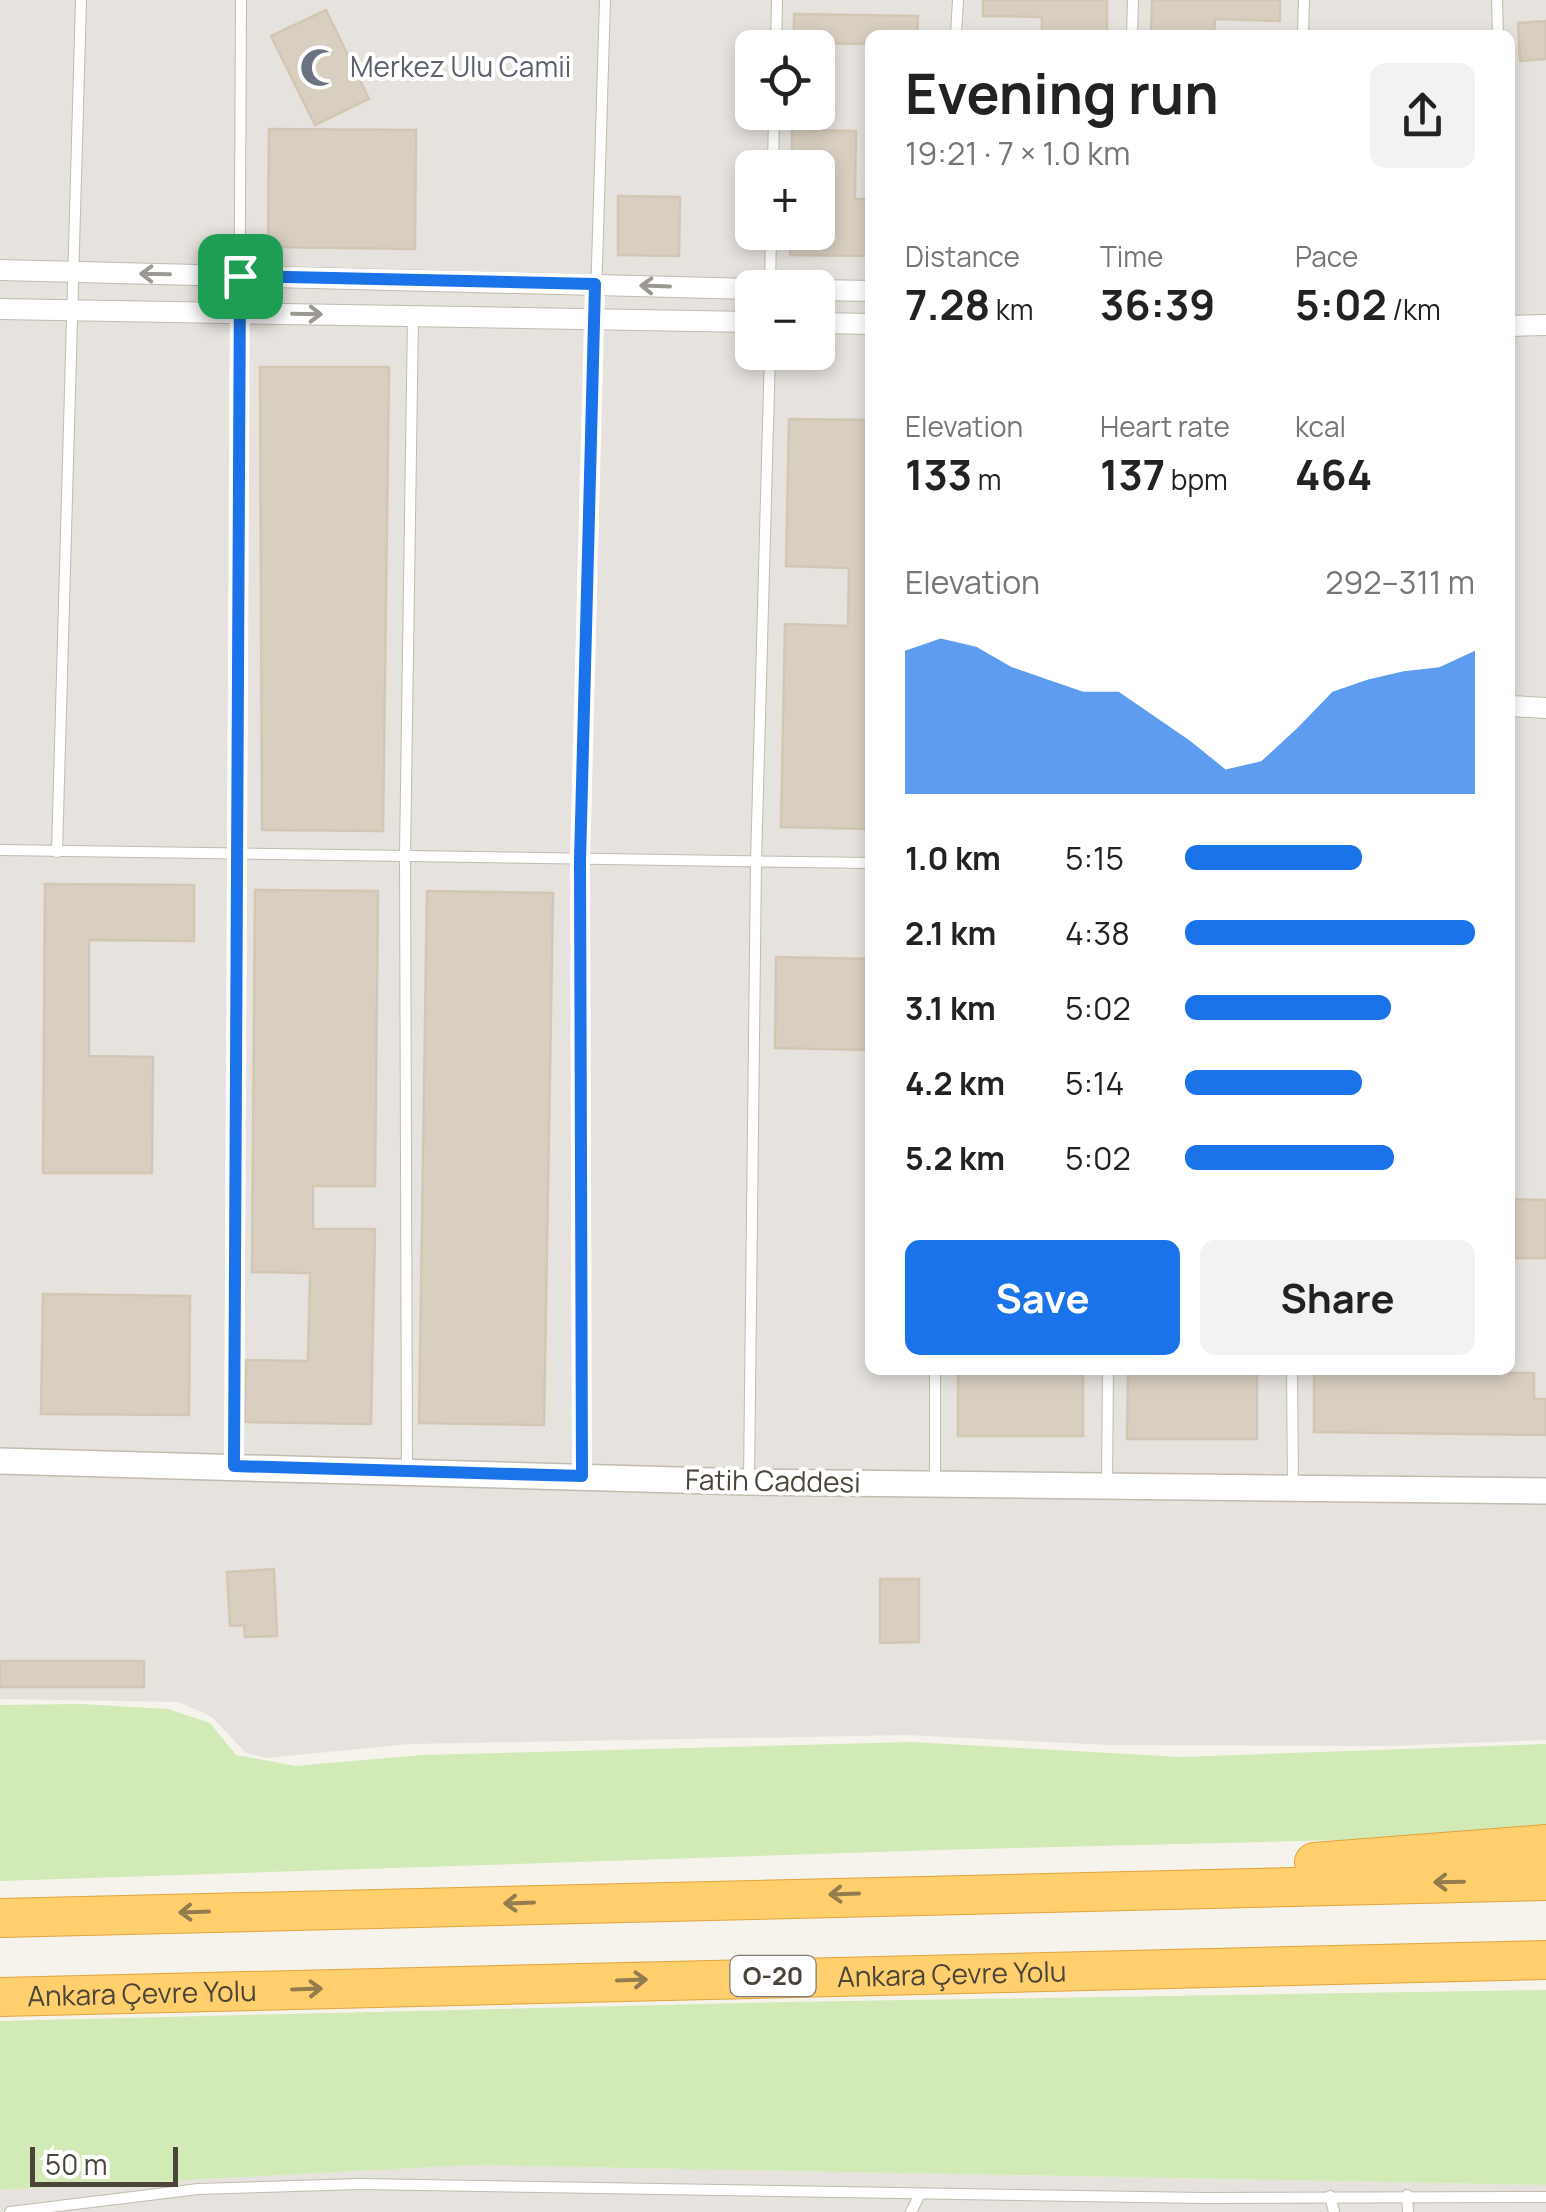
<!DOCTYPE html>
<html lang="en">
<head>
<meta charset="utf-8">
<style>
	body { margin:0; font-family:Manrope,sans-serif; background:#f2f2f2; color:#222; height:100vh; display:flex; flex-direction:column; font-size:38px; white-space:nowrap }
	* { box-sizing:border-box; margin:0 }
	p { font-size:32px; color:#767676 }
	.icon { flex:none; width:55px; height:55px; fill:none; stroke:currentColor; stroke-width:2; stroke-linecap:round; stroke-linejoin:round }
	.map { position:relative; flex:1; overflow:hidden }
	.sheet { position:absolute; left:865px; top:30px; width:650px; height:1345px; display:flex; flex-direction:column; background:#fff; border-radius:15px; box-shadow:0 5px 15px #0003 }
	.sheet>* { flex:none }
	.controls { position:absolute; left:735px; top:30px; display:grid; gap:20px }
	.controls a { display:grid; place-items:center; width:100px; height:100px; border-radius:15px; background:#fff; box-shadow:0 5px 15px #0003; font-size:50px }
	.scale { position:absolute; left:30px; bottom:25px; width:148px; box-sizing:border-box; padding-left:10px; border:5px solid #4b4439; border-top:0; font-size:28px; line-height:35px; white-space:nowrap; color:#4b4439; -webkit-text-stroke:8px #fff; paint-order:stroke }
	.pin { position:absolute; display:grid; place-items:center; width:85px; height:85px; color:#fff; margin:-42px; border-radius:20px; box-shadow:0 5px 15px #0006 }
	.round { display:grid; place-items:center; flex:none; width:105px; height:105px; border-radius:15px; background:#f2f2f2 }
	.head { display:flex; align-items:center; justify-content:space-between; height:170px; padding:0 40px }
	h1 { font-size:55px; font-weight:700; line-height:75px }
	.stats { display:grid; grid-template-columns:repeat(3,1fr); gap:15px; height:170px; padding:10px 40px }
	.stats div { display:grid; align-content:center }
	.stats b { font-size:42px; font-weight:700 }
	.stats small { font-size:28px; font-weight:400 }
	.stats p { font-size:28px }
	.chart { height:280px; padding:20px 40px }
	.chart p { display:flex; justify-content:space-between }
	.chart svg { width:100%; height:180px; margin-top:10px; fill:#1a73e8; opacity:.7 }
	.cta { display:flex; gap:20px; margin-top:auto; padding:20px 40px }
	.cta a { flex:1; height:115px; border-radius:15px; background:#1a73e8; color:#fff; font-size:40px; font-weight:700; line-height:115px; text-align:center }
	.cta a+a { background:#f2f2f2; color:#222 }
	ul { padding:0 40px; list-style:none; font-size:32px }
	li { display:grid; grid-template-columns:160px 120px 1fr; align-items:center; height:75px }
	li i { height:25px; border-radius:12px; background:#1a73e8 }
	.map>svg:first-child { display:block }
</style>
</head>
<body>
<div class="map">
<svg width="1546" height="2212" viewBox="0 0 1546 2212">
	<rect width="100%" height="100%" fill="#f6f3ec"/>
	<g fill="#e6e2dd" fill-rule="evenodd">
		<path d="M0,0h1546v1740l-157,6 -280,-1 -202,-10 -497,9 -144,14 -20,-5 -34,-36 -33,-15 -179,-3zM870,35h640v1335h-640zM752,48h66v64h-66zM752,168h66v64h-66zM752,288h66v64h-66z"/>
		<polygon points="472,2165 1546,2185 1546,2212 0,2212 0,2190"/>
	</g>
	<g fill="#d2eab5">
		<polygon points="81,1704 168,1709 210,1723 236,1755 296,1766 421,1755 911,1742 1181,1757 1546,1744 1546,1835 937,1850 0,1881 0,1705"/>
		<polygon points="1546,1990 1546,2185 473,2165 0,2190 0,2021 787,2002"/>
	</g>
	<g fill="#d8cfc1" stroke="#d3c7b4" stroke-width="2.5">
		<polygon points="983,0 1107,0 1107,35 1042,35 1042,17 983,16"/>
		<polygon points="1152,0 1280,0 1280,21 1215,19 1214,35 1151,35"/>
		<polygon points="326,10 369,99 315,125 271,36"/>
		<polygon points="794,14 918,16 917,35 870,35 870,44 794,43"/>
		<polygon points="1546,21 1546,59 1520,61 1518,23"/>
		<polygon points="269,129 416,130 415,249 268,247"/>
		<polygon points="792,130 856,131 855,199 870,199 870,256 790,255 791,232 818,232 818,168 792,168"/>
		<polygon points="618,196 680,197 679,256 618,255"/>
		<polygon points="260,367 389,367 383,831 262,830"/>
		<polygon points="789,419 870,420 870,829 781,827 785,624 848,626 849,568 786,566"/>
		<polygon points="45,884 194,885 194,941 89,940 89,1056 153,1057 152,1173 43,1173"/>
		<polygon points="255,890 378,891 375,1186 313,1186 313,1229 375,1229 371,1424 245,1422 246,1360 308,1361 310,1273 252,1272"/>
		<polygon points="427,891 553,893 544,1425 419,1423"/>
		<polygon points="776,957 870,959 870,1050 775,1048"/>
		<polygon points="1510,1199 1546,1200 1546,1258 1510,1258"/>
		<polygon points="43,1294 190,1296 189,1415 41,1414"/>
		<rect x="958" y="1370" width="125" height="66"/>
		<polygon points="1128,1370 1257,1370 1257,1439 1127,1439"/>
		<polygon points="1314,1370 1534,1373 1534,1399 1546,1399 1546,1435 1314,1432"/>
		<polygon points="274,1569 277,1636 245,1637 244,1625 230,1626 227,1572"/>
		<polygon points="880,1579 919,1579 919,1642 880,1643"/>
		<rect x="0" y="1661" width="144" height="26"/>
	</g>
	<g fill="none" stroke-linecap="round" stroke-linejoin="round">
		<defs>
			<g id="service">
				<polyline points="1497,0 1498,35"/>
				<polyline points="956,35 958,0"/>
				<polyline points="1132,35 1133,0"/>
				<polyline points="1303,35 1304,0"/>
				<polyline points="776,48 777,0"/>
				<polyline points="773,168 774,112"/>
				<polyline points="770,288 771,232"/>
				<polyline points="0,850 870,863"/>
				<polyline points="57,852 81,0"/>
				<polyline points="935,1370 935,1483"/>
				<polyline points="1292,1370 1293,1486"/>
				<polyline points="234,1465 241,0"/>
				<polyline points="407,1469 405,855 413,316"/>
				<polyline points="581,1476 579,861 605,0"/>
				<polyline points="749,1481 756,862 770,352"/>
				<polyline points="1107,1485 1108,1370"/>
				<polyline points="1407,2195 1408,2212"/>
				<polyline points="1330,2196 1334,2212"/>
				<polyline points="10,2212 198,2189 360,2184 1204,2198 1546,2197"/>
				<polyline points="911,2212 920,2194"/>
			</g>
			<g id="minor">
				<polyline points="0,270 752,289"/>
				<polyline points="818,290 870,291"/>
				<polyline points="0,309 752,322"/>
				<polyline points="818,323 870,324"/>
				<polyline points="1510,326 1546,325"/>
				<polyline points="1510,706 1546,708"/>
			</g>
			<polyline id="tertiary" points="0,1461 749,1482 1546,1491"/>
			<g id="motorway">
				<polyline points="1314,1862 1546,1844"/>
				<polyline points="0,1918 1546,1881"/>
				<path id="s1" d="M0,1997l1546,-37"/>
			</g>
		</defs>
		<use href="#service" stroke="#c2bbae" stroke-width="12"/>
		<use href="#minor" stroke="#c2bbae" stroke-width="22"/>
		<use href="#tertiary" stroke="#c2bbae" stroke-width="28"/>
		<use href="#motorway" stroke="#e0a43c" stroke-width="40"/>
		<use href="#service" stroke="#fff" stroke-width="10"/>
		<use href="#minor" stroke="#fff" stroke-width="20"/>
		<use href="#tertiary" stroke="#fff" stroke-width="25"/>
		<use href="#motorway" stroke="#ffcf6e" stroke-width="38"/>
	</g>
	<defs><path id="oneway-shaft" d="M-6 0H5M1.5-3L5.5 0L1.5 3" fill="none" stroke-width="1.6" stroke-linecap="round" stroke-linejoin="round" transform="scale(2.5)"/></defs>
	<g stroke="#9c9892">
		<use href="#oneway-shaft" transform="translate(155 274) rotate(-179)"/>
		<use href="#oneway-shaft" transform="translate(655 286) rotate(-178)"/>
		<use href="#oneway-shaft" transform="translate(307 314) rotate(1)"/>
	</g>
	<g stroke="#937c4e">
		<use href="#oneway-shaft" transform="translate(1449 1882) rotate(179)"/>
		<use href="#oneway-shaft" transform="translate(844 1894) rotate(178)"/>
		<use href="#oneway-shaft" transform="translate(519 1903) rotate(178)"/>
		<use href="#oneway-shaft" transform="translate(194 1912) rotate(178)"/>
		<use href="#oneway-shaft" transform="translate(632 1980) rotate(-2)"/>
		<use href="#oneway-shaft" transform="translate(307 1989) rotate(-2)"/>
	</g>
	<g fill="none" stroke-linecap="round" stroke-linejoin="round">
		<defs>
			<polygon id="route" points="240,276 595,284 580,861 582,1476 234,1466"/>
		</defs>
		<use href="#route" stroke="#fff" stroke-width="20"/>
		<use href="#route" stroke="#1a73e8" stroke-width="12"/>
	</g>
	<defs>
		<symbol id="mosque-bare" viewBox="-9 -9 18 18"><path d="M3.5-4.9A6 6 0 1 0 3.5 4.9A5 5 0 1 1 3.5-4.9Z" fill="#6b7280" stroke="#fff" stroke-width="2.5" paint-order="stroke"/></symbol>
	</defs>
	<g fill-rule="evenodd">
		<use href="#mosque-bare" x="292" y="40" width="55" height="55"/>
	</g>
	<g text-anchor="middle" stroke-width="8" stroke-linejoin="round" paint-order="stroke">
		<rect fill="#fff" stroke="#817c74" stroke-width="2.5" x="730.5" y="1956" width="85" height="40" rx="8"/>
		<g font-size="25" font-weight="bold" fill="#4b4439">
			<text x="773" y="1985">O-20</text>
		</g>
		<g font-size="28" fill="#5b616d" stroke="#fff" text-anchor="start">
			<text x="350" y="77">Merkez Ulu Camii</text>
		</g>
		<g font-size="28" fill="#4b4439" stroke="#fff">
			<text transform="translate(773 1481) rotate(1)" y="10">Fatih Caddesi</text>
			<text dy="10" stroke="none"><textPath href="#s1" startOffset="952">Ankara Çevre Yolu</textPath></text>
			<text dy="10" stroke="none"><textPath href="#s1" startOffset="142">Ankara Çevre Yolu</textPath></text>
		</g>
	</g>
</svg>
<div class="controls">
<a><svg class="icon" aria-label="locate" viewBox="0 0 24 24"><circle cx="12" cy="12" r="6"/><path d="M12 2v4M12 18v4M2 12h4M18 12h4"/></svg></a>
<a>+</a>
<a>−</a>
</div>
<div class="scale">50 m</div>
<div class="pin" style="left:240px;top:276px;background:#1e9e55"><svg class="icon" aria-label="arrive" viewBox="0 0 24 24"><path d="M6 21V4h12l-3 4 3 4H6"/></svg></div>
<section class="sheet">
<div class="head"><div><h1>Evening run</h1><p>19:21 · 7 × 1.0 km</p></div><a class="round"><svg class="icon" aria-label="share" viewBox="0 0 24 24"><path d="M12 15V3M7 8l5-5 5 5M5 13v7h14v-7"/></svg></a></div>
<div class="stats">
<div><p>Distance</p><b>7.28<small> km</small></b></div>
<div><p>Time</p><b>36:39</b></div>
<div><p>Pace</p><b>5:02<small> /km</small></b></div>
</div>
<div class="stats">
<div><p>Elevation</p><b>133<small> m</small></b></div>
<div><p>Heart rate</p><b>137<small> bpm</small></b></div>
<div><p>kcal</p><b>464</b></div>
</div>
<div class="chart"><p><span>Elevation</span>292–311 m</p>
<svg viewBox="0 0 160 44" preserveAspectRatio="none"><path d="M0 44V9L10 6L20 8L30 13L40 16L50 19L60 19L70 25L80 31L90 38L100 36L110 28L120 19L130 16L140 14L150 13L160 9V44z"/></svg>
</div>
<ul>
<li><b>1.0 km</b>5:15<i style="width:61%"></i></li>
<li><b>2.1 km</b>4:38<i style="width:100%"></i></li>
<li><b>3.1 km</b>5:02<i style="width:71%"></i></li>
<li><b>4.2 km</b>5:14<i style="width:61%"></i></li>
<li><b>5.2 km</b>5:02<i style="width:72%"></i></li>
</ul>
<div class="cta"><a>Save</a><a>Share</a></div>
</section>
</div>
</body>
</html>
